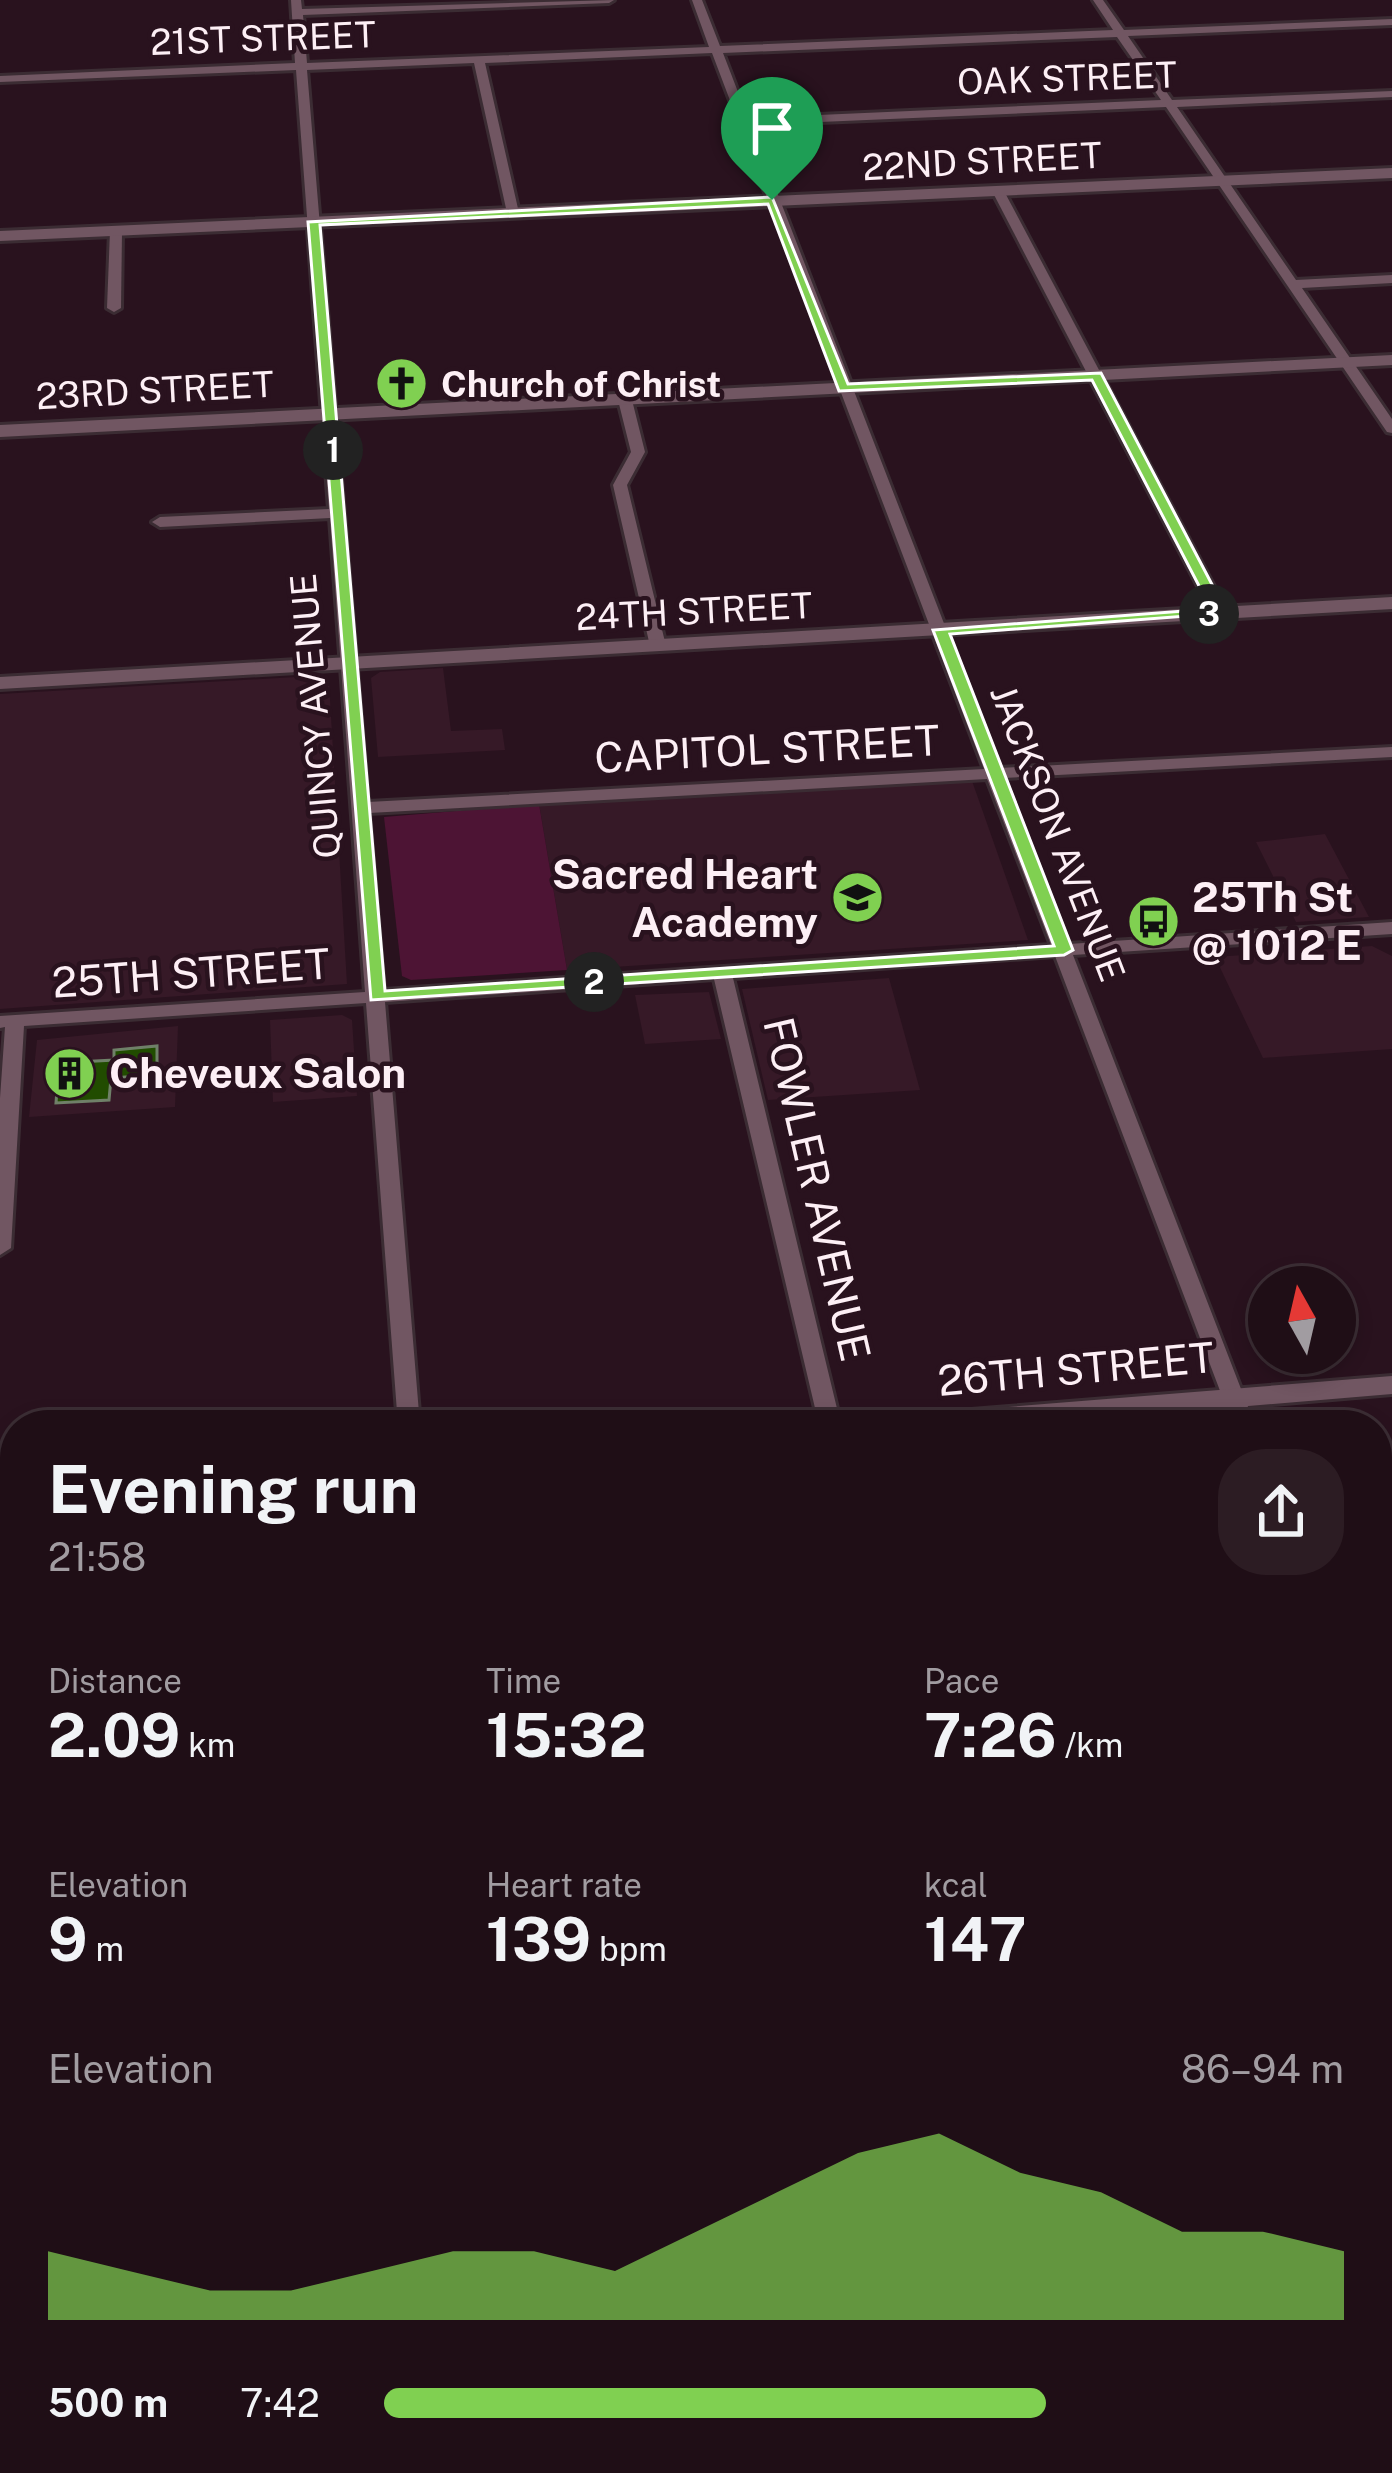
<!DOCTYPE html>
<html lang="en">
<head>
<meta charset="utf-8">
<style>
	body { margin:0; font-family:"Public Sans",sans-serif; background:#2c1c23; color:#f1f3f6; height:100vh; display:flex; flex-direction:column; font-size:45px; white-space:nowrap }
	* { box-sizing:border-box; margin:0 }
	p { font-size:39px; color:#a19ca1 }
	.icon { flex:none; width:66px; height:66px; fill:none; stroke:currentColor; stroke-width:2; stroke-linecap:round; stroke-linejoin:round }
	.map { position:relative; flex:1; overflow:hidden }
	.drawer { position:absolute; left:0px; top:1410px; width:1392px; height:1065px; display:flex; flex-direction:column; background:#1f0e16; border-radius:48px 48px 0 0; box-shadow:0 6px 18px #0003,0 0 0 3px #3c2e35 }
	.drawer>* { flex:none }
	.needle { width:78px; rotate:352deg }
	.fabs { position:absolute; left:1248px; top:1266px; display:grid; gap:24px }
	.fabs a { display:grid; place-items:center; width:108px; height:108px; border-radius:50%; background:#1f0e16; box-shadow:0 6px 18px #0003,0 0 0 3px #3c2e35; font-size:60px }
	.pin { position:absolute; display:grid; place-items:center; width:102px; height:102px; color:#fff; margin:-123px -51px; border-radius:50% 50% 50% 0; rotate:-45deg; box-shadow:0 0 12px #0007 }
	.pin .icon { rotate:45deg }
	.km { position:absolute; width:60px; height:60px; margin:-30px; border-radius:50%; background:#222; color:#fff; font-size:33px; line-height:60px; text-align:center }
	.round { display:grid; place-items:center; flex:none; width:126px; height:126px; border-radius:48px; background:#2c1c23 }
	.overview { display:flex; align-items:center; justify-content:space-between; height:204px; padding:0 48px }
	h1 { font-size:66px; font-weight:700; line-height:90px }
	.stats { display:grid; grid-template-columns:repeat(3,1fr); gap:18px; height:204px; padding:12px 48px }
	.stats div { display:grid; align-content:center }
	.stats b { font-size:60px; font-weight:700 }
	.stats small { font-size:33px; font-weight:400 }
	.stats p { font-size:33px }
	.chart { height:336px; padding:24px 48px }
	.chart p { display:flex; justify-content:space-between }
	.chart svg { width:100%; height:216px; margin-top:12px; fill:#80d051; opacity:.7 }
	ul { padding:0 48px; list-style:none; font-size:39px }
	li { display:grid; grid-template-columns:192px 144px 1fr; align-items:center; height:90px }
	li i { height:30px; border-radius:15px; background:#80d051 }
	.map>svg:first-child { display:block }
</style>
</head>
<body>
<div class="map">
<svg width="1392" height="2473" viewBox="0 0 1392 2473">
	<rect width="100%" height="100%" fill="#29121e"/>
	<g fill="#361927">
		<polygon points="443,668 451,731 502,729 505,750 378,757 371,678 380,672"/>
		<polygon points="313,676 329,683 347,984 0,1009 0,694"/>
		<polygon points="971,778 1028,940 567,970 539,804"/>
		<polygon points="1325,834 1369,917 1296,922 1256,842"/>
		<polygon points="1372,946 1392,956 1392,1049 1263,1058 1215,957"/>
		<polygon points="889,978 920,1090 768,1100 742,989"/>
		<polygon points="709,992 721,1039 645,1044 635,995"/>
		<polygon points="342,1015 352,1020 357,1096 273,1102 270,1020"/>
		<polygon points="178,1026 175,1107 29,1117 37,1040"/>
	</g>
	<polygon fill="#4d1434" points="539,804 567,970 411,980 402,976 384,817"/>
	<polygon fill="#214c00" stroke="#6f8068" stroke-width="3" points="157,1046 157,1075 111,1078 109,1100 56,1103 59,1063 114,1060 114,1050"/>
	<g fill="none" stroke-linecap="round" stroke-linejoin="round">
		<defs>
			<g id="minor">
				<path d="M291,0h10l1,9 312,-9 -5,3 -306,12 4,48 402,-16 -17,-47h10l18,46 393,-16 -20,-30h10l21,30 268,-11v6l-264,11 44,64 220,-9v6l-215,10 119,173 96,-5v8l-90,5 90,131v14l-5,-1 -221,-325 -415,18 249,643 392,-21v10l-388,21 65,166 323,-22v12l-319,21 182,470h-22l-178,-469 -322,22 108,447h-22l-105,-446 -329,23 35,423h-22l-32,-422 -342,23 -13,222 -11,7v-157l5,-71 -5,1v-12l365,-24 -35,-474 -170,9 -8,-5 8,-5 169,-8 -33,-439 -296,12v-6l295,-13zM1117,37l44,63 -413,18 -25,-65zM712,53l272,716 -616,33 -61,-732 167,-7 33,150 6,4 6,-4 -34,-150zM987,779l64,166 -667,45 -15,-177z"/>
				<polygon points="998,187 1004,191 1228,613 1226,616 1220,618 1212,613 992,191"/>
				<polygon points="116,227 122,231 121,308 114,312 107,308 110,231"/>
				<polygon points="625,396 632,400 645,452 627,485 666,646 658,651 650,646 613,485 631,452 618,400"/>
				<polygon points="15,1652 15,1670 0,1671 0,1653"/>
				<polygon points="1377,1759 1386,1761 1392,1774 1392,1817 1383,1814 1377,1801"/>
				<polygon points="15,1813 15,1833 0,1834 0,1814"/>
				<polygon points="1392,2067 1392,2089 1377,2090 1377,2068"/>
				<polygon points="15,2208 15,2232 0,2233 0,2209"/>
				<polygon points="478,2460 510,2460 511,2473 479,2473"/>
				<polygon points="1058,2460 1090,2460 1093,2473 1061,2473"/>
			</g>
			<g id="tertiary">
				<polygon points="1392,168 1392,178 0,241 0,231"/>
				<polygon points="1392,355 1392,365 0,437 0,425"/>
				<polygon points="1392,597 1392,609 0,689 0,677"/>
				<polygon points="1392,1376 1392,1394 1024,1425 895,1425 909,1415"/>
				<polygon points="15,1488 15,1508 0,1509 0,1489"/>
			</g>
		</defs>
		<use href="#minor" stroke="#3b2c33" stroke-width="6"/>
		<use href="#tertiary" stroke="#3b2c33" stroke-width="6"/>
		<use href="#minor" fill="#715662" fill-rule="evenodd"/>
		<use href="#tertiary" fill="#715662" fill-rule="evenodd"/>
	</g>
	<path fill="#80d051" stroke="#fff" stroke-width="3" fill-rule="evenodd" d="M772,197l76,187 253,-11 126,240 -277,21 123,316 -9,5 -693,45 -63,-778zM768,204l71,187 253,-11 119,229 -278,21 121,316 -669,45 -65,-766z"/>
	<defs>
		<symbol id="church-disc" viewBox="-11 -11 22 22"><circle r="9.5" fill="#80d051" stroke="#29121e"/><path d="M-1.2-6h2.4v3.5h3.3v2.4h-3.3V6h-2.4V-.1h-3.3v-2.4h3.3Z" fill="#111"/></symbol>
		<symbol id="school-disc" viewBox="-11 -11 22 22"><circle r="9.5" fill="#80d051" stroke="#29121e"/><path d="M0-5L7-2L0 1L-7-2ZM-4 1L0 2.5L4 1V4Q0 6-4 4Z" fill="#111"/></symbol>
		<symbol id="bus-disc" viewBox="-11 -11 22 22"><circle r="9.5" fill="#80d051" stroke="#29121e"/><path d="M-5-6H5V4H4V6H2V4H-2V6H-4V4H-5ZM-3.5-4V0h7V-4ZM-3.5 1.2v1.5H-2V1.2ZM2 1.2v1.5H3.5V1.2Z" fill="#111"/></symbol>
		<symbol id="building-disc" viewBox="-11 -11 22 22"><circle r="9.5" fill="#80d051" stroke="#29121e"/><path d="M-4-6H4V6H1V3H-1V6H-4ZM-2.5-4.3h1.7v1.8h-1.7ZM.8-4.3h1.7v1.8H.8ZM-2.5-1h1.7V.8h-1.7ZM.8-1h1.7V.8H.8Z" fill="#111"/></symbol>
	</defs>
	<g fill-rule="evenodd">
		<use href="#church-disc" x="372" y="354" width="59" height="59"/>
		<use href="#school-disc" x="828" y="868" width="59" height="59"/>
		<use href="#bus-disc" x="1124" y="892" width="59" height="59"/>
		<use href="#building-disc" x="40" y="1044" width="59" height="59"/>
	</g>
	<g text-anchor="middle" stroke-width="9" stroke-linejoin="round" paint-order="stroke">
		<g font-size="36" fill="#fdeff5" stroke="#29121e">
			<text transform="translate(263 38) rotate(-2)" y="13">21ST STREET</text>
			<text transform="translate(1067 78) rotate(-2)" y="13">OAK STREET</text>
			<text transform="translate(982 161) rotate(-3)" y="13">22ND STREET</text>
			<text transform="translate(155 390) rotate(-3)" y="13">23RD STREET</text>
			<text transform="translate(694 611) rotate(-3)" y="13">24TH STREET</text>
			<text transform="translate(315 716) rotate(-95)" y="13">QUINCY AVENUE</text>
			<text transform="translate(1058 833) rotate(69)" y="13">JACKSON AVENUE</text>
		</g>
		<g font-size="36" font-weight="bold" fill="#fdeff5" stroke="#29121e" text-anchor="start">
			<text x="441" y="397">Church of Christ</text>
		</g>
		<g font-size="42" fill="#fdeff5" stroke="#29121e">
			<text transform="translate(767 749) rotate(-3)" y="15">CAPITOL STREET</text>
			<text transform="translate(191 973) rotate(-4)" y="15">25TH STREET</text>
			<text transform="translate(817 1189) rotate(77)" y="15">FOWLER AVENUE</text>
			<text transform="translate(1076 1369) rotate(-5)" y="15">26TH STREET</text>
		</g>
		<g font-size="42" font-weight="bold" fill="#fdeff5" stroke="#29121e" text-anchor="start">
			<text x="818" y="889" text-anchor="end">Sacred Heart<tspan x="818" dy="48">Academy</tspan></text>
			<text x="1192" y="912">25Th St<tspan x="1192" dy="48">@ 1012 E</tspan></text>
			<text x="109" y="1088">Cheveux Salon</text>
		</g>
	</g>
</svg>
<div class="fabs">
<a><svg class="needle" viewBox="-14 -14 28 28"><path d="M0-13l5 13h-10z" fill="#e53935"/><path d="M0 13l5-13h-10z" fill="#a19ca1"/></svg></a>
</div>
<div class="pin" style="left:772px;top:200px;background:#1e9e55"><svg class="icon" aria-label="arrive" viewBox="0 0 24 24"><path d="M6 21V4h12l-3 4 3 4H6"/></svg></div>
<b class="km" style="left:333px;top:450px">1</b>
<b class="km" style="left:594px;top:982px">2</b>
<b class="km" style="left:1209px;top:614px">3</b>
<section class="drawer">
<div class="overview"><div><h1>Evening run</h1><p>21:58</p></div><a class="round"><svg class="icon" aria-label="share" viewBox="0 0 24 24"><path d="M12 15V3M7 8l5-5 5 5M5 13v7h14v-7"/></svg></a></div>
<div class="stats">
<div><p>Distance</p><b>2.09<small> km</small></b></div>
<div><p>Time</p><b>15:32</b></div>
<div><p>Pace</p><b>7:26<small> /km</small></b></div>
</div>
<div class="stats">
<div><p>Elevation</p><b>9<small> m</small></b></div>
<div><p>Heart rate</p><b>139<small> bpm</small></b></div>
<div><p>kcal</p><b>147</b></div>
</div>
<div class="chart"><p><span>Elevation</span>86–94 m</p>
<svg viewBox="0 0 160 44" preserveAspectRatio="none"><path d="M0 44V30L10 34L20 38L30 38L40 34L50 30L60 30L70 34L80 26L90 18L100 10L110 6L120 14L130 18L140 26L150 26L160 30V44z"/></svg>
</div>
<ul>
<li><b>500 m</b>7:42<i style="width:69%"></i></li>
</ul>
</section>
</div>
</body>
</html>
